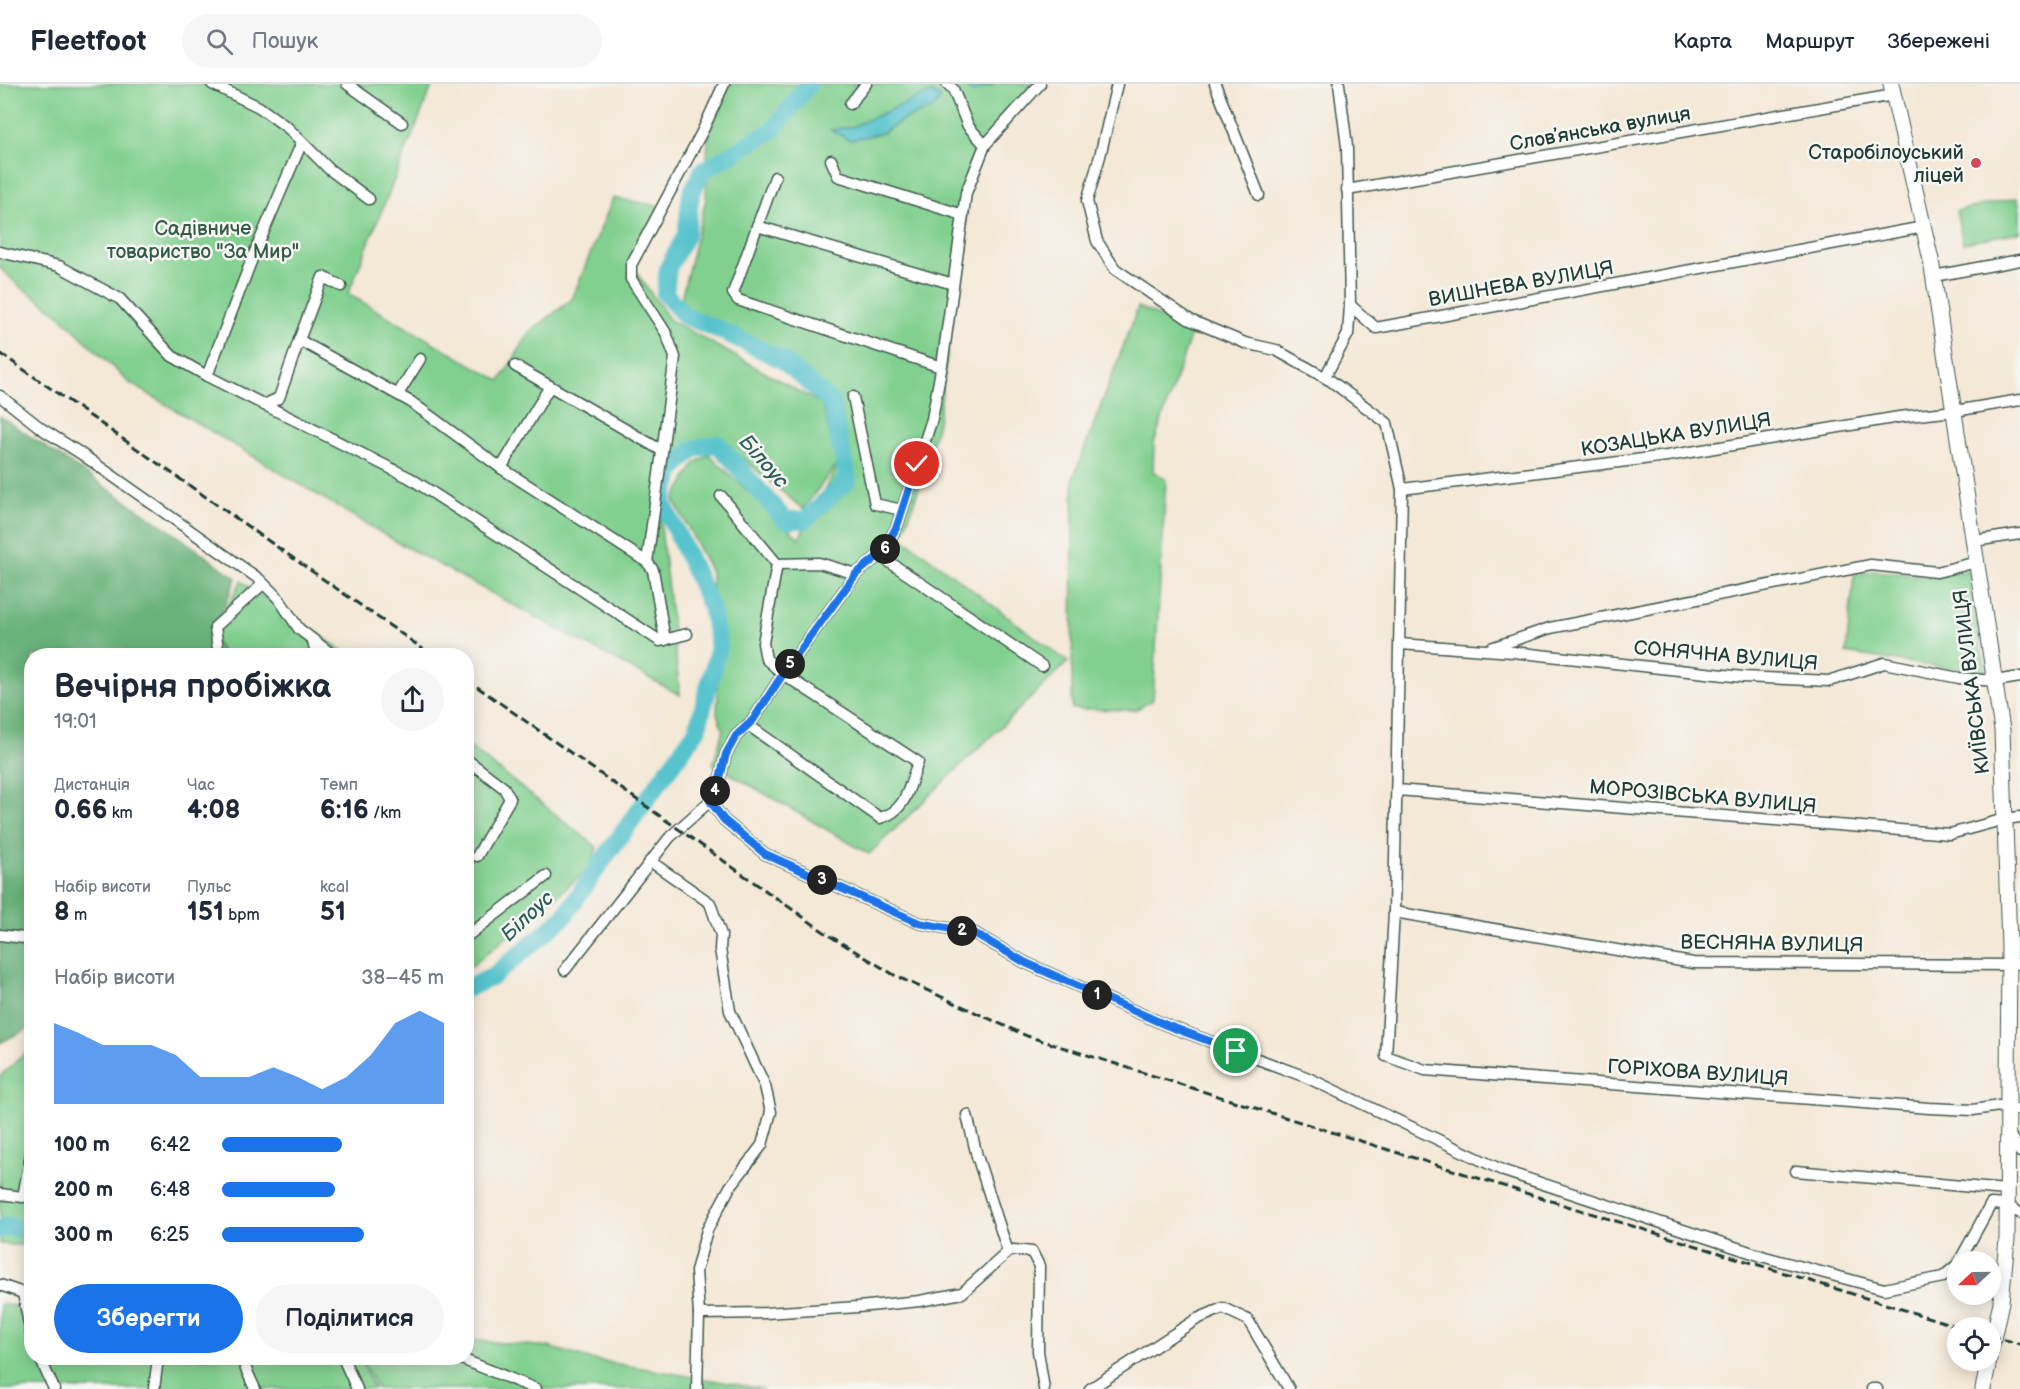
<!DOCTYPE html>
<html lang="uk">
<head>
<meta charset="utf-8">
<style>
	body { margin:0; font-family:"Balsamiq Sans",sans-serif; background:#f6f6f7; color:#1f2937; height:100vh; display:flex; flex-direction:column; font-size:22px; white-space:nowrap }
	* { box-sizing:border-box; margin:0 }
	p { font-size:20px; color:#747a83 }
	.icon { flex:none; width:33px; height:33px; fill:none; stroke:currentColor; stroke-width:2; stroke-linecap:round; stroke-linejoin:round }
	.map { position:relative; flex:1; overflow:hidden }
	.panel { position:absolute; left:24px; top:564px; width:450px; height:717px; display:flex; flex-direction:column; background:#fff; border-radius:24px; box-shadow:0 3px 15px #0003 }
	.panel>* { flex:none }
	.needle { width:39px; rotate:248deg }
	.controls { position:absolute; left:1947px; top:1167px; display:grid; gap:12px }
	.controls a { display:grid; place-items:center; width:54px; height:54px; border-radius:50%; background:#fff; box-shadow:0 3px 15px #0003; font-size:30px }
	.pin { position:absolute; display:grid; place-items:center; width:51px; height:51px; color:#fff; margin:-26px; border:3px solid #fff; border-radius:50%; box-shadow:0 2px 6px #0007 }
	.km { position:absolute; width:30px; height:30px; margin:-15px; border-radius:50%; background:#222; color:#fff; font-size:16px; line-height:30px; text-align:center }
	.round { display:grid; place-items:center; flex:none; width:63px; height:63px; border-radius:32px; background:#f6f6f7 }
	.head { display:flex; align-items:center; justify-content:space-between; height:102px; padding:0 30px }
	h1 { font-size:33px; font-weight:600; line-height:45px }
	.stats { display:grid; grid-template-columns:repeat(3,1fr); gap:9px; height:102px; padding:6px 30px }
	.stats div { display:grid; align-content:center }
	.stats b { font-size:26px; font-weight:600 }
	.stats small { font-size:16px; font-weight:400 }
	.stats p { font-size:16px }
	.chart { height:168px; padding:12px 30px }
	.chart p { display:flex; justify-content:space-between }
	.chart svg { width:100%; height:108px; margin-top:6px; fill:#1a73e8; opacity:.7 }
	.cta { display:flex; gap:12px; margin-top:auto; padding:12px 30px }
	.cta a { flex:1; height:69px; border-radius:36px; background:#1a73e8; color:#fff; font-size:24px; font-weight:600; line-height:69px; text-align:center }
	.cta a+a { background:#f6f6f7; color:#1f2937 }
	ul { padding:0 30px; list-style:none; font-size:20px }
	li { display:grid; grid-template-columns:96px 72px 1fr; align-items:center; height:45px }
	li i { height:15px; border-radius:8px; background:#1a73e8 }
	header { display:flex; align-items:center; gap:36px; box-sizing:border-box; height:84px; padding:0 30px; background:#fff; border-bottom:2px solid #e0e1e3 }
	header strong { font-size:28px }
	nav { display:flex; gap:33px; margin-inline-start:auto; font-size:21px }
	.search { width:420px; height:54px; background:#f6f6f7; display:flex; align-items:center; gap:15px; box-sizing:border-box; padding:0 21px; border-radius:33px; color:#747a83; font-size:22px }
	.map>svg:first-child { display:block }
</style>
</head>
<body>
<header>
<strong>Fleetfoot</strong>
<div class="search"><svg class="icon" aria-label="search" viewBox="0 0 24 24"><circle cx="10" cy="10" r="6"/><path d="M15 15l6 6"/></svg>Пошук</div>
<nav><a>Карта</a><a>Маршрут</a><a>Збережені</a></nav>
</header>
<div class="map">
<svg width="2020" height="1305" viewBox="0 0 2020 1305">
	<rect width="100%" height="100%" fill="#f6f6f2"/>
	<filter id="ink" filterUnits="userSpaceOnUse"><feTurbulence type="fractalNoise" baseFrequency=".0167" numOctaves="2"/><feDisplacementMap in="SourceGraphic" scale="12" xChannelSelector="R" yChannelSelector="G"/><feConvolveMatrix kernelMatrix="1 2 1 2 8 2 1 2 1" color-interpolation-filters="sRGB"/></filter>
	<filter id="wash" filterUnits="userSpaceOnUse"><feTurbulence type="fractalNoise" baseFrequency=".008" numOctaves="4" result="noise"/><feDisplacementMap in="SourceGraphic" scale="24" xChannelSelector="R" yChannelSelector="G"/><feGaussianBlur stdDeviation="1.35" result="paint"/><feColorMatrix in="noise" values="0 0 0 0 0 0 0 0 0 0 0 0 0 0 0 0 0 1.4 0 .05"/><feComposite in="paint" operator="in"/></filter>
	<g filter="url(#wash)">
		<rect width="100%" height="100%" fill="#f4e8d7"/>
		<g fill="#82d090" stroke="#508662" stroke-width="1.5">
			<polygon points="0,0 433,0 348,210 500,297 530,248 572,215 613,114 661,122 631,181 670,236 822,320 837,380 803,425 716,352 669,373 658,417 680,611 397,458 128,298 55,227 19,202 0,184"/>
			<polygon points="729,0 1036,0 972,83 938,339 920,401 902,453 1068,578 869,770 713,680 723,646 717,630 718,611 711,488 674,416 695,379 709,371 799,454 846,365 837,325 821,299 741,254 679,223 706,115 708,46"/>
			<polygon points="2018,114 2020,126 2020,148 1963,159 1956,127"/>
			<polygon points="1138,223 1192,247 1154,359 1153,387 1166,396 1153,616 1135,626 1072,625 1073,395"/>
			<polygon points="1968,486 1986,588 1924,581 1846,569 1854,491 1874,487 1935,493"/>
			<polygon points="241,497 349,571 214,571 212,552"/>
			<polygon points="466,660 597,763 590,784 467,886"/>
			<polygon points="31,964 31,1162 0,1160 0,992"/>
			<polygon points="0,1220 31,1224 32,1274 360,1274 374,1305 0,1305"/>
			<polygon points="467,1256 549,1263 589,1275 764,1305 377,1305 362,1274 466,1274"/>
		</g>
		<polygon fill="#69b27a" stroke="#447857" stroke-width="1.5" points="0,332 174,449 236,494 212,552 224,571 32,572 31,943 0,959"/>
		<g fill="#56c3cd" stroke="#3a8080" stroke-width="1.5">
			<polygon points="962,0 994,0 973,8"/>
			<polygon points="931,8 941,14 934,24 903,36 882,49 850,56 831,46 851,43"/>
		</g>
		<g fill="none" stroke-linecap="round" stroke-linejoin="round">
			<g stroke="#56c3cd" stroke-width="18">
				<polyline points="466,905 492,893 563,834 603,776 697,646 719,563 711,523 662,417 673,385 693,365 718,360 785,436 805,436 848,396 831,318 782,276 724,248 685,232 665,210 668,184 686,151 691,110 702,87 773,46 809,0"/>
				<polyline points="0,1145 9,1142 32,1148"/>
			</g>
		</g>
	</g>
	<g filter="url(#ink)">
		<g fill="none" stroke-linecap="round" stroke-linejoin="round">
			<defs>
				<g id="street">
					<polyline points="212,0 259,23 288,44 329,85 369,115"/>
					<polyline points="347,0 402,39"/>
					<polyline points="947,0 953,5 968,42 985,61"/>
					<polyline points="1117,0 1100,72 1087,117 1097,157 1115,185 1190,236 1245,259 1276,266 1331,297 1387,339 1402,405 1394,828 1386,972 1425,986 1929,1024 1973,1026 1999,1022 2007,1027 2020,1025"/>
					<polyline points="1215,0 1259,111"/>
					<polyline points="850,20 866,0"/>
					<polyline points="831,76 838,92 963,131"/>
					<polyline points="775,93 733,209 738,216 941,283"/>
					<polyline points="1347,106 1894,11"/>
					<polyline points="757,142 953,200"/>
					<polyline points="0,168 59,182 120,215 172,272 207,292 410,394 660,557 687,550"/>
					<polyline points="1934,192 2020,176"/>
					<polyline points="1350,221 1376,244 1924,143"/>
					<polyline points="299,256 323,193 341,202"/>
					<polyline points="515,282 661,366"/>
					<polyline points="207,292 252,175 302,58"/>
					<polyline points="1325,293 1348,250 1350,221 1347,63 1339,0"/>
					<polyline points="398,310 420,275"/>
					<polyline points="0,312 42,345 80,369 259,495 279,515 299,545 334,572"/>
					<polyline points="853,313 875,420 902,426"/>
					<polyline points="264,321 279,314 299,256 411,318 501,384 647,478 653,486 665,556"/>
					<polyline points="501,384 550,302"/>
					<polyline points="1402,405 1667,372 1899,333 1955,327 2020,316"/>
					<path d="M721,412l56,68 -14,79 3,16 17,15 135,88c-9,24 -11,49 -38,56l-132,-93"/>
					<polyline points="1974,457 2020,450"/>
					<polyline points="879,471 1042,582"/>
					<polyline points="647,478 675,273 666,249 631,195 631,181 703,46 724,0"/>
					<polyline points="777,480 819,479 856,490"/>
					<polyline points="1400,560 1513,568 1743,593 1829,597 1884,579 1959,594 1995,597 2020,593"/>
					<polyline points="1491,564 1550,544 1871,481 1937,488 1977,478"/>
					<polyline points="219,572 215,543 263,500"/>
					<polyline points="312,572 315,567 313,556"/>
					<polyline points="466,675 504,704 510,715 477,772"/>
					<polyline points="1397,706 1950,750 2005,735 2020,733"/>
					<polyline points="710,717 724,736 765,770 919,839 974,849 1026,879 1166,941 1306,993 1504,1087 1765,1173 1884,1205 1943,1193 1958,1180"/>
					<polyline points="650,777 710,819 721,851 720,865 730,927 765,1002 771,1028 762,1061 730,1103 707,1146 696,1187 699,1230 697,1305"/>
					<polyline points="1394,828 1693,879 2009,881 2020,879"/>
					<polyline points="0,851 32,855"/>
					<polyline points="466,853 546,792"/>
					<polyline points="565,886 670,753 710,717 720,694 726,670 736,652 753,636 783,590 856,490 883,468 897,442 932,335 943,275 966,109 985,61 1040,0"/>
					<polyline points="967,1031 977,1072 1008,1168"/>
					<polyline points="2008,1048 2020,1068"/>
					<polyline points="1796,1087 2006,1106"/>
					<polyline points="0,1110 23,1113 32,1064"/>
					<polyline points="1959,1178 1991,1120 2006,1121 2020,1129"/>
					<polyline points="0,1201 23,1209 32,1209"/>
					<polyline points="23,1209 32,1256"/>
					<polyline points="699,1230 765,1229 858,1223 920,1217 962,1209 1008,1168 1014,1166 1032,1168 1039,1182 1038,1267 1044,1305"/>
					<polyline points="40,1274 54,1305"/>
					<polyline points="241,1274 255,1305"/>
					<polyline points="343,1274 357,1305"/>
					<polyline points="459,1274 536,1305"/>
					<polyline points="154,1305 158,1274"/>
					<polyline points="1090,1305 1197,1235 1223,1224 1248,1236 1289,1305"/>
					<polyline points="1872,1305 1877,1305"/>
				</g>
				<g id="secondary">
					<polyline points="1891,0 1931,176 2002,646 2009,862 2007,1155 2001,1218 1990,1269"/>
					<polyline points="1983,1305 1989,1276"/>
				</g>
			</defs>
			<use href="#street" stroke="#3f574c" stroke-width="13"/>
			<use href="#secondary" stroke="#3f574c" stroke-width="17"/>
			<use href="#street" stroke="#fff" stroke-width="10"/>
			<use href="#secondary" stroke="#fff" stroke-width="15"/>
			<g stroke="#1f3d34" stroke-width="3" stroke-dasharray="9 4.5" stroke-linecap="butt">
				<polyline points="0,269 433,572"/>
				<polyline points="466,595 830,852 896,892 1027,952 1535,1112 1963,1244"/>
				<polyline points="1990,1252 2020,1260"/>
			</g>
		</g>
	</g>
	<g fill="none" stroke-linecap="round" stroke-linejoin="round" filter="url(#ink)">
		<defs>
			<polyline id="route" points="917,380 897,442 883,468 856,490 783,590 753,636 736,652 726,670 720,694 710,717 724,736 765,770 919,839 974,849 1026,879 1166,941 1236,967"/>
		</defs>
		<use href="#route" stroke="#fff" stroke-width="12"/>
		<use href="#route" stroke="#1a73e8" stroke-width="8"/>
	</g>
	<circle fill="#d1495b" stroke="#f6f6f2" stroke-width="2" cx="1976" cy="79" r="6"/>
	<g text-anchor="middle" stroke-width="5" stroke-linejoin="round" paint-order="stroke">
		<g font-size="20" fill="#1f3d34" stroke="#f6f6f2">
			<text transform="translate(1600 44) rotate(-10)" y="7">Словʼянська вулиця</text>
			<text transform="translate(1521 199) rotate(-10)" y="7">ВИШНЕВА ВУЛИЦЯ</text>
			<text transform="translate(1676 350) rotate(-9)" y="7">КОЗАЦЬКА ВУЛИЦЯ</text>
			<text transform="translate(1726 571) rotate(5)" y="7">СОНЯЧНА ВУЛИЦЯ</text>
			<text transform="translate(1971 598) rotate(-97)" y="7">КИЇВСЬКА ВУЛИЦЯ</text>
			<text transform="translate(1703 712) rotate(5)" y="7">МОРОЗІВСЬКА ВУЛИЦЯ</text>
			<text transform="translate(1772 859) rotate(1)" y="7">ВЕСНЯНА ВУЛИЦЯ</text>
			<text transform="translate(1698 988) rotate(4)" y="7">ГОРІХОВА ВУЛИЦЯ</text>
		</g>
		<g font-size="20" fill="#1f3d34" stroke="#f6f6f2" text-anchor="end">
			<text x="1964" y="75">Старобілоуський<tspan x="1964" dy="23">ліцей</tspan></text>
		</g>
		<g font-size="20" fill="#335a46" stroke="#f6f6f2">
			<text x="203" y="151">Садівниче<tspan x="203" dy="23">товариство "За Мир"</tspan></text>
		</g>
		<g font-size="21" font-style="italic" fill="#2d5e5a" stroke="#f6f6f2">
			<text transform="translate(764 377) rotate(49)" y="7">Білоус</text>
			<text transform="translate(527 832) rotate(-43)" y="7">Білоус</text>
		</g>
	</g>
</svg>
<div class="controls">
<a><svg class="needle" viewBox="-14 -14 28 28"><path d="M0-13l5 13h-10z" fill="#e53935"/><path d="M0 13l5-13h-10z" fill="#747a83"/></svg></a>
<a><svg class="icon" aria-label="locate" viewBox="0 0 24 24"><circle cx="12" cy="12" r="6"/><path d="M12 2v4M12 18v4M2 12h4M18 12h4"/></svg></a>
</div>
<div class="pin" style="left:1236px;top:967px;background:#1e9e55"><svg class="icon" aria-label="arrive" viewBox="0 0 24 24"><path d="M6 21V4h12l-3 4 3 4H6"/></svg></div>
<div class="pin" style="left:917px;top:380px;background:#d93025"><svg class="icon" aria-label="check" viewBox="0 0 24 24"><path d="M5 12l5 5 9-10"/></svg></div>
<b class="km" style="left:1097px;top:911px">1</b>
<b class="km" style="left:962px;top:847px">2</b>
<b class="km" style="left:822px;top:796px">3</b>
<b class="km" style="left:715px;top:707px">4</b>
<b class="km" style="left:790px;top:580px">5</b>
<b class="km" style="left:885px;top:465px">6</b>
<section class="panel">
<div class="head"><div><h1>Вечірня пробіжка</h1><p>19:01</p></div><a class="round"><svg class="icon" aria-label="share" viewBox="0 0 24 24"><path d="M12 15V3M7 8l5-5 5 5M5 13v7h14v-7"/></svg></a></div>
<div class="stats">
<div><p>Дистанція</p><b>0.66<small> km</small></b></div>
<div><p>Час</p><b>4:08</b></div>
<div><p>Темп</p><b>6:16<small> /km</small></b></div>
</div>
<div class="stats">
<div><p>Набір висоти</p><b>8<small> m</small></b></div>
<div><p>Пульс</p><b>151<small> bpm</small></b></div>
<div><p>kcal</p><b>51</b></div>
</div>
<div class="chart"><p><span>Набір висоти</span>38–45 m</p>
<svg viewBox="0 0 160 44" preserveAspectRatio="none"><path d="M0 44V11L10 15L20 20L30 20L40 20L50 24L60 33L70 33L80 33L90 29L100 33L110 38L120 33L130 24L140 11L150 6L160 11V44z"/></svg>
</div>
<ul>
<li><b>100 m</b>6:42<i style="width:54%"></i></li>
<li><b>200 m</b>6:48<i style="width:51%"></i></li>
<li><b>300 m</b>6:25<i style="width:64%"></i></li>
</ul>
<div class="cta"><a>Зберегти</a><a>Поділитися</a></div>
</section>
</div>
</body>
</html>
